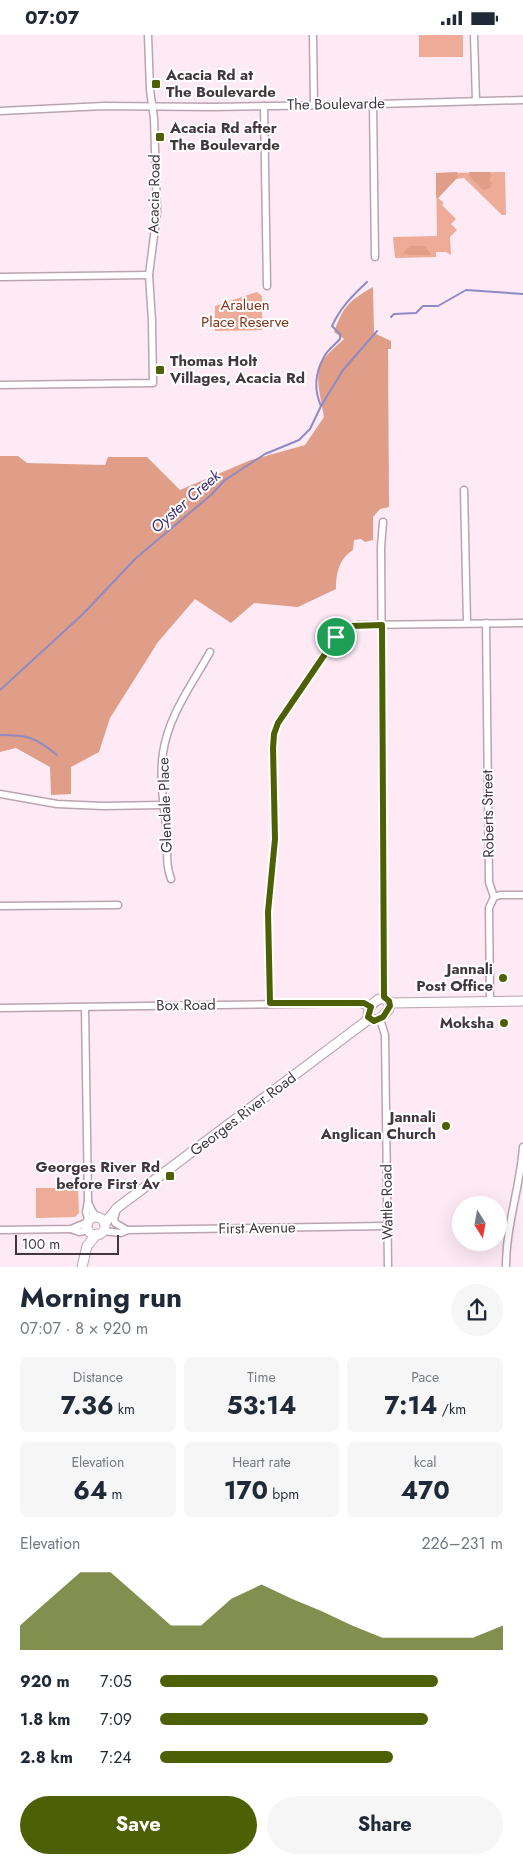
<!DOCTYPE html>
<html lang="en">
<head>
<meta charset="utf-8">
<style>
	body { margin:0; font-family:Jost,sans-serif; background:#f6f6f7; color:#1f2937; height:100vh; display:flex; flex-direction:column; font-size:19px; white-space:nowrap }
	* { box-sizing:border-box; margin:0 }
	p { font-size:16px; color:#747a83 }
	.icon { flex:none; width:28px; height:28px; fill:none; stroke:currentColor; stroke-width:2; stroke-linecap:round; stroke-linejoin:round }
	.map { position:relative; height:1232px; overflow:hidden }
	.drawer { display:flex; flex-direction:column; background:#fff; flex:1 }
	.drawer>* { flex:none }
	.needle { width:32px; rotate:169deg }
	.fabs { position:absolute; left:452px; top:1161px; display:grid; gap:10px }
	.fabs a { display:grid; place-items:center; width:55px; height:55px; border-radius:50%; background:#fff; box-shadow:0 5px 20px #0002; font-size:25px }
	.scale { position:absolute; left:15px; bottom:12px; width:104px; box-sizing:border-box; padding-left:5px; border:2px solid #41383d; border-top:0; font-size:14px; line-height:18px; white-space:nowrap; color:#41383d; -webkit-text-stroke:4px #fff; paint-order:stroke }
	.pin { position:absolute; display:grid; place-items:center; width:42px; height:42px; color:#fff; margin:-21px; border:2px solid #fff; border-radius:50%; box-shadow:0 1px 5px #0007 }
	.round { display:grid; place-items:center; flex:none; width:52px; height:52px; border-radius:26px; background:#f6f6f7 }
	.headline { display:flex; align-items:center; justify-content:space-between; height:85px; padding:0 20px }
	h1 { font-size:28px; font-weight:700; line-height:38px }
	.stats { display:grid; grid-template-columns:repeat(3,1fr); gap:8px; height:85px; padding:5px 20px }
	.stats div { display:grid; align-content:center; border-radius:8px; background:#f6f6f7; text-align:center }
	.stats b { font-size:25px; font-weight:700 }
	.stats small { font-size:14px; font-weight:400 }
	.stats p { font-size:14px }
	.chart { height:140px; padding:10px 20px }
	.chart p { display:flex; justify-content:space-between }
	.chart svg { width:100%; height:90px; margin-top:5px; fill:#4e6006; opacity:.7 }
	.button { display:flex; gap:10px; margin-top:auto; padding:10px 20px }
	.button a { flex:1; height:58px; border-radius:30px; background:#4e6006; color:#fff; font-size:20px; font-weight:700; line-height:58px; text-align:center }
	.button a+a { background:#f6f6f7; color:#1f2937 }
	ul { padding:0 20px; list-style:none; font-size:16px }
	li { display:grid; grid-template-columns:80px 60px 1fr; align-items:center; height:38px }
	li i { height:12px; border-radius:6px; background:#4e6006 }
	.status { display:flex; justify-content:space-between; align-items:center; height:35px; padding:0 25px; background:#fff; direction:ltr }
	.status svg { height:14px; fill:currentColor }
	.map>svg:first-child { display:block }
</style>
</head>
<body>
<div class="status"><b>07:07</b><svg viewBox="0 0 49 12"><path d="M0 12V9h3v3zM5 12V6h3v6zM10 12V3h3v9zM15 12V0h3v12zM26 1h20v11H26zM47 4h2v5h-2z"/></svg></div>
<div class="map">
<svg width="523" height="1232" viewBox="0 0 523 1232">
	<rect width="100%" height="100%" fill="#fdeaf5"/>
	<g fill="#eeac98">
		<rect x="419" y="0" width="44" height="22"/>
		<polygon points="505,137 506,180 502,180 464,143 456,144 438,163 444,168 442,170 456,184 451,189 457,195 450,202 451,220 446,217 436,217 436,222 395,223 393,202 437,201 436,138"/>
		<polygon points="257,257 262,261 262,295 215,296 215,271"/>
		<polygon points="36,1153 78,1153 79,1178 75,1182 36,1183"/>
	</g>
	<g fill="#e09d88">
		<polygon points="457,137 458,142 438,163 436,162 436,138"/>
		<polygon points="469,137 490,137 491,142 489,145 492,148 490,153 483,155 470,142"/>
		<polygon points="410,211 425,211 431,220 410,220 403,218"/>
		<path d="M373,252l1,46 17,8v8h-3l1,158 -9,2 -7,8v23l-8,2 -4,-3 -7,1 -1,10c-14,9 -17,23 -17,39l-38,18 -44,-4 -23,20 -36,-24 -37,43 -48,76 -11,34 -28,15v27l-20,1 -1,-28 -34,-19 -16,4v-296h18l9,7 78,2 3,-8h39l33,33 71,-30 54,-15 19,-28c-2,-15 -9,-36 -4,-51 4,-11 16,-19 24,-27l-10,-7c10,-27 15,-31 39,-45z"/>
	</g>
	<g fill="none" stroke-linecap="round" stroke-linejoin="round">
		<g stroke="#8e8ac4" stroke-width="2">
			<polyline points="391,282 394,279 416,278 423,271 438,271 466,255 523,259"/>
			<path d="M321,371c-7,-16 -6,-33 3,-49 3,-7 11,-12 16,-18v-5l-8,-8c8,-18 21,-31 35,-44"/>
			<polyline points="0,655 83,579 136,523 211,460 225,445 265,419 299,405 310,394 321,371 343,335 377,296"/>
			<path d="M0,700c28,0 35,2 57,20"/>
		</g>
		<defs>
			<g id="street">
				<polyline points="313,0 314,70"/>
				<polyline points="474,0 476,66"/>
				<polyline points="373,69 375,222"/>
				<polyline points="264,71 267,251"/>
				<polyline points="0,76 104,71 213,72 343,70 523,65"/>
				<polyline points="0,242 149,240"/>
				<polyline points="0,350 153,348 152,286 149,240 157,177 154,83 150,55 148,0"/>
				<polyline points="464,455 467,588"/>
				<polyline points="383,487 381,512 384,963"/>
				<polyline points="486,588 489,847 494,862"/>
				<polyline points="0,759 57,769 103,771 162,770"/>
				<path d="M171,844c-6,-15 -3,-30 -4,-46 -3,-26 -8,-53 -4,-80 5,-37 30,-70 47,-101"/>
				<polyline points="494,862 500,860 523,860"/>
				<polyline points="0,871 118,870"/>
				<polyline points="490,966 489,873 494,862"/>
				<polyline points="270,968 268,877 275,804 273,713 274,699 278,688 336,602 346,593 359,590 523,588"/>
				<polyline points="85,972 88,1166 86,1177 89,1187"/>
				<polyline points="0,973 359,968 371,972"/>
				<polyline points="380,984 385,1000 388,1232"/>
				<polyline points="88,1167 92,1176 97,1182"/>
				<polyline points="116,1177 114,1184 115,1188 127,1195"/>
				<polyline points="71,1194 79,1197 89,1195"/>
				<polyline points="0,1195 71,1194 88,1187"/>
				<polyline points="103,1196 121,1198 127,1195 387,1191"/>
				<path d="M506,1232c0,-42 14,-79 17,-120"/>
			</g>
			<g id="secondary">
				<path d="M382,963l7,3v8l-9,10 -9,1 -3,-3c0,-9 5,-16 14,-19z"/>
				<polyline points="390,968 523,966"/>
				<circle cx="96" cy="1191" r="9"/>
				<polyline points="105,1188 117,1173 369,984"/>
				<polyline points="82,1232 87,1211 97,1199"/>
			</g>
		</defs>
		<use href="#street" stroke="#baa4b0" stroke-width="9"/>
		<use href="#secondary" stroke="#baa4b0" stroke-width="11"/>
		<use href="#street" stroke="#fff" stroke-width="6"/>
		<use href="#secondary" stroke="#fff" stroke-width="9"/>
	</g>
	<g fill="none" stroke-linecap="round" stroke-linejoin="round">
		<defs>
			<polygon id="route" points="382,590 384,962 389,966 390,971 383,982 374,986 368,982 371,972 364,968 270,968 268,877 275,804 273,713 274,699 278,688 340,597 352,591"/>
		</defs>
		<use href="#route" stroke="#fff" stroke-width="10"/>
		<use href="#route" stroke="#4e6006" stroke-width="6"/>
	</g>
	<g fill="#4e6006" stroke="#fff" stroke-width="2">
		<rect x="151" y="44" width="10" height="10" rx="2.5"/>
		<rect x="155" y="97" width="10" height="10" rx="2.5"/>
		<rect x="155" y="330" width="10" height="10" rx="2.5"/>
		<circle cx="503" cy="943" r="5"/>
		<circle cx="504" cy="988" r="5"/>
		<circle cx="446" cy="1091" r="5"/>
		<rect x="165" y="1136" width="10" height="10" rx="2.5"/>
	</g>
	<g text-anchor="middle" stroke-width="4" stroke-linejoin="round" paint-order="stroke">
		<g font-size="15" font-weight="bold" fill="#41383d" stroke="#fff" text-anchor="end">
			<text x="166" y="45" text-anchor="start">Acacia Rd at<tspan x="166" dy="17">The Boulevarde</tspan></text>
			<text x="170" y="98" text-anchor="start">Acacia Rd after<tspan x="170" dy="17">The Boulevarde</tspan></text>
			<text x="170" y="331" text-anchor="start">Thomas Holt<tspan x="170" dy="17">Villages, Acacia Rd</tspan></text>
			<text x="493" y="939">Jannali<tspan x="493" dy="17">Post Office</tspan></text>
			<text x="494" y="993">Moksha</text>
			<text x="436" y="1087">Jannali<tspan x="436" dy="17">Anglican Church</tspan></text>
			<text x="160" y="1137">Georges River Rd<tspan x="160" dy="17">before First Av</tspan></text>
		</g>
		<g font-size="15" fill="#41383d" stroke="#fff">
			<text transform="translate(336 69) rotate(-1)" y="5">The Boulevarde</text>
			<text transform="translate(154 159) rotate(-89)" y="5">Acacia Road</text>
			<text transform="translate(165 770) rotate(-92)" y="5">Glendale Place</text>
			<text transform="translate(488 779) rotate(-91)" y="5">Roberts Street</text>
			<text transform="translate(186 970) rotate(-1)" y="5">Box Road</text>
			<text transform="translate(243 1079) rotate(-37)" y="5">Georges River Road</text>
			<text transform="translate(387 1167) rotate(-91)" y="5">Wattle Road</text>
			<text transform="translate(257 1193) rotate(-1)" y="5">First Avenue</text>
		</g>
		<g font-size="15" fill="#823319" stroke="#fff">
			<text x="245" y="275">Araluen<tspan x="245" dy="17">Place Reserve</tspan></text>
		</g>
		<g font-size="16" font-style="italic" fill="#3e3379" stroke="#fff">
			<text transform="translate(185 466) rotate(-41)" y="6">Oyster Creek</text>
		</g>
	</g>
</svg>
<div class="fabs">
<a><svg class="needle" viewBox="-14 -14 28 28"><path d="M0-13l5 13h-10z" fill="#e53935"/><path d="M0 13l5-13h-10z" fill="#747a83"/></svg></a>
</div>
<div class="scale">100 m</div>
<div class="pin" style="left:336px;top:602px;background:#1e9e55"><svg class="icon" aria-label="arrive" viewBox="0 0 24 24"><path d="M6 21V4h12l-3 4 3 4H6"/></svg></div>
</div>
<section class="drawer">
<div class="headline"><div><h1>Morning run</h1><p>07:07 · 8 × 920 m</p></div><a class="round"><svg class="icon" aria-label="share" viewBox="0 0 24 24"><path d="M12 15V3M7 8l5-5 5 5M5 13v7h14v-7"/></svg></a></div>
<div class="stats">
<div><p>Distance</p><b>7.36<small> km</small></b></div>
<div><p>Time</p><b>53:14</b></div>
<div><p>Pace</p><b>7:14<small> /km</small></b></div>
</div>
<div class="stats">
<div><p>Elevation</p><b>64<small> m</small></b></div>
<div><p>Heart rate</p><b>170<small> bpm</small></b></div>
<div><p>kcal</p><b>470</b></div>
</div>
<div class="chart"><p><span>Elevation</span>226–231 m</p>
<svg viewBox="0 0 160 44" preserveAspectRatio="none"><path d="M0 44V32L10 19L20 6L30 6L40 19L50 32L60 32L70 19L80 12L90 19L100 25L110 32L120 38L130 38L140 38L150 38L160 32V44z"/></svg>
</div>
<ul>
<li><b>920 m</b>7:05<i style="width:81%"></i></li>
<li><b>1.8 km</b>7:09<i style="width:78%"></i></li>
<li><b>2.8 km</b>7:24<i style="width:68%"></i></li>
</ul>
<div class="button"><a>Save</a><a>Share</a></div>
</section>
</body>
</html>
